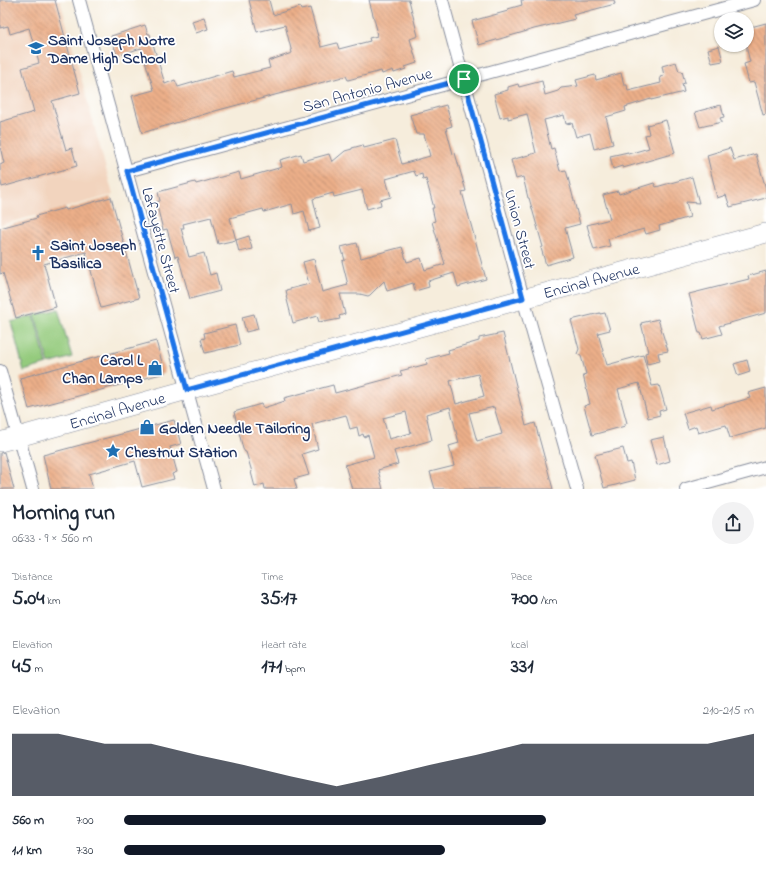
<!DOCTYPE html>
<html lang="en">
<head>
<meta charset="utf-8">
<style>
	body { margin:0; font-family:"Indie Flower",sans-serif; background:#f2f2f3; color:#1f2937; height:100vh; display:flex; flex-direction:column; font-size:15px; white-space:nowrap }
	* { box-sizing:border-box; margin:0 }
	p { font-size:13px; color:#747a83 }
	.icon { flex:none; width:22px; height:22px; fill:none; stroke:currentColor; stroke-width:2; stroke-linecap:round; stroke-linejoin:round }
	.map { position:relative; height:489px; overflow:hidden }
	.drawer { display:flex; flex-direction:column; background:#fff; flex:1 }
	.drawer>* { flex:none }
	.buttons { position:absolute; left:714px; top:12px; display:grid; gap:8px }
	.buttons a { display:grid; place-items:center; width:40px; height:40px; border-radius:50%; background:#fff; box-shadow:0 1px 3px #0004; font-size:20px }
	.pin { position:absolute; display:grid; place-items:center; width:34px; height:34px; color:#fff; margin:-17px; border:2px solid #fff; border-radius:50%; box-shadow:0 1px 4px #0007 }
	.round { display:grid; place-items:center; flex:none; width:42px; height:42px; border-radius:21px; background:#f2f2f3 }
	.summary { display:flex; align-items:center; justify-content:space-between; height:68px; padding:0 12px }
	h1 { font-size:22px; font-weight:700; line-height:30px }
	.figures { display:grid; grid-template-columns:repeat(3,1fr); gap:6px; height:68px; padding:4px 12px }
	.figures div { display:grid; align-content:center }
	.figures b { font-size:20px; font-weight:700 }
	.figures small { font-size:11px; font-weight:400 }
	.figures p { font-size:11px }
	.chart { height:112px; padding:8px 12px }
	.chart p { display:flex; justify-content:space-between }
	.chart svg { width:100%; height:72px; margin-top:4px; fill:#111827; opacity:.7 }
	ul { padding:0 12px; list-style:none; font-size:13px }
	li { display:grid; grid-template-columns:64px 48px 1fr; align-items:center; height:30px }
	li i { height:10px; border-radius:5px; background:#111827 }
	.map>svg:first-child { display:block }
</style>
</head>
<body>
<div class="map">
<svg width="766" height="489" viewBox="0 0 766 489">
	<defs>
		<pattern id="building-back-hatch" width="6" height="6" patternUnits="userSpaceOnUse"><rect width="6" height="6" fill="#ecaf89"/><path d="M-1 5l2 2M0 0l6 6M5-1l2 2" fill="none" stroke="#be8f73"/></pattern>
	</defs>
	<rect width="100%" height="100%" fill="#fff"/>
	<filter id="ink" filterUnits="userSpaceOnUse"><feTurbulence type="fractalNoise" baseFrequency=".025" numOctaves="2"/><feDisplacementMap in="SourceGraphic" scale="8" xChannelSelector="R" yChannelSelector="G"/><feConvolveMatrix kernelMatrix="1 2 1 2 8 2 1 2 1" color-interpolation-filters="sRGB"/></filter>
	<filter id="wash" filterUnits="userSpaceOnUse"><feTurbulence type="fractalNoise" baseFrequency=".012" numOctaves="4" result="noise"/><feDisplacementMap in="SourceGraphic" scale="16" xChannelSelector="R" yChannelSelector="G"/><feGaussianBlur stdDeviation="0.9" result="paint"/><feColorMatrix in="noise" values="0 0 0 0 0 0 0 0 0 0 0 0 0 0 0 0 0 1.4 0 .05"/><feComposite in="paint" operator="in"/></filter>
	<g filter="url(#wash)">
		<rect width="100%" height="100%" fill="#f6eddc"/>
		<polygon fill="#f2d4be" points="0,0 60,0 113,195 0,225"/>
		<g fill="#94cb7d" stroke="#587d6e">
			<polygon points="58,309 72,357 49,364 35,315"/>
			<polygon points="34,316 47,364 24,371 11,322"/>
		</g>
		<g id="blocks">
			<g fill="url(#building-back-hatch)" fill-rule="evenodd">
				<polygon points="0,0 55,0 80,93 52,101 66,150 72,148 77,166 2,187 0,179 0,165 4,163 0,147 0,122 34,112 22,68 39,63 29,28 10,34 8,26 0,28"/>
				<polygon points="249,0 269,0 273,15 300,7 301,10 310,8 321,47 337,43 339,49 370,41 369,38 377,36 376,31 377,30 369,0 409,0 418,36 410,39 417,63 405,67 406,69 394,73 393,70 382,74 381,71 348,80 346,76 215,111 142,133 132,96 154,90 141,48 117,56 111,36 145,25 148,34 150,34 165,84 175,80 178,87 232,71 234,77 270,68 268,61 292,53 285,25 257,32"/>
				<polygon points="521,0 614,0 615,4 573,15 575,19 534,29 479,45 472,21 508,11 508,9 522,5"/>
				<polygon points="204,17 208,29 196,33 192,21"/>
				<polygon points="766,23 766,114 763,115 754,82 749,83 744,64 750,62 747,50 747,28"/>
				<polygon points="719,46 723,61 712,63 708,49"/>
				<polygon points="676,62 679,71 682,71 685,83 682,84 684,92 651,100 651,99 625,107 626,111 606,117 613,144 594,149 590,133 576,137 572,123 566,124 564,115 544,120 551,149 554,148 560,171 566,170 580,224 565,228 573,257 546,265 541,248 543,247 529,198 528,198 523,177 516,179 511,160 536,153 527,114 508,119 508,116 500,118 494,94 508,90 508,87 518,84 519,87 542,81 545,95 558,91 561,88 578,86 576,80 595,75 596,80 621,73 624,85 627,85 628,91 661,83 660,77 664,76 662,66"/>
				<polygon points="446,105 452,126 446,128 453,154 455,153 466,191 462,192 486,279 458,287 454,273 428,281 429,287 415,291 413,283 387,291 384,281 370,295 368,296 360,294 340,294 345,314 339,316 340,319 324,322 324,321 319,322 317,316 293,323 286,296 287,295 286,290 309,284 303,262 314,259 322,292 348,285 342,261 345,260 341,247 357,243 361,258 402,247 407,262 421,258 425,270 445,264 432,222 435,221 432,208 434,208 426,179 423,180 422,174 416,176 414,171 386,179 391,197 380,200 381,205 367,209 362,190 334,197 333,193 313,199 320,228 309,231 304,211 294,214 292,204 264,212 263,209 230,218 236,240 218,244 211,217 183,224 184,228 181,228 189,257 204,253 210,275 216,273 220,291 190,299 178,256 175,257 167,229 163,230 156,202 160,201 158,192 195,182 196,184 239,172 241,179 282,167 280,160 301,154 303,161 329,154 332,162 345,151 352,149 352,148 363,145 364,148 395,140 402,164 430,156 424,134 416,134 410,115"/>
				<polygon points="721,105 724,117 720,118 722,122 700,127 695,112"/>
				<polygon points="666,120 675,153 623,168 622,166 613,169 610,156 628,152 628,154 649,148 645,135 649,134 647,125"/>
				<polygon points="730,148 734,160 756,154 766,189 766,198 730,207 726,195 717,198 707,155"/>
				<polygon points="692,177 699,203 686,202 690,217 659,226 660,230 646,234 644,229 608,239 610,246 594,250 587,225 610,219 603,195 618,191 619,194 654,183 656,187"/>
				<polygon points="111,197 139,298 101,308 86,252 44,264 56,307 16,318 3,273 0,274 0,228 37,218 36,216 65,208 66,210"/>
				<polygon points="249,236 252,249 239,252 236,240"/>
				<polygon points="766,271 766,313 719,326 722,334 703,339 701,333 699,333 689,294 749,279 748,276"/>
				<polygon points="600,313 600,314 605,313 610,330 598,333 607,365 643,355 652,386 659,385 666,409 659,411 660,415 648,418 639,383 618,389 627,423 625,424 625,426 592,435 584,406 590,404 583,375 586,374 581,356 577,354 579,349 571,320"/>
				<polygon points="254,314 258,329 246,332 242,317"/>
				<polygon points="658,319 668,351 658,353 660,361 647,364 645,353 648,352 641,323"/>
				<polygon points="235,325 240,345 205,353 201,339 205,338 204,333"/>
				<path d="M503,333l23,93 9,-3 18,66h-118l-5,-17 24,-6 -5,-20 10,-3 -9,-36 -24,7 6,26 -38,11 4,13 -20,6 5,19h-31l-7,-24 29,-8 -6,-22 -4,2 -1,-3 -4,2 -2,-9 -7,2 -4,-14 -34,9 6,25 -16,5 7,21 -15,4 3,10h-32l-1,-5 -9,3 -4,-15h1l-6,-20h-1l-2,-3 -9,-37 27,-8 2,4 22,-7 -1,-3 49,-13 2,8 67,-18 -2,-4 27,-7 -1,-5 23,-6 -1,-3 31,-9v-3zM478,374l6,22 -28,8 -6,-23zM494,407l8,27 -25,7 -8,-28zM406,412l5,21 -22,6 -6,-21z"/>
				<polygon points="156,341 165,373 29,409 20,378"/>
				<polygon points="747,360 750,372 738,376 734,364"/>
				<polygon points="766,388 766,428 730,438 726,425 698,433 696,426 688,429 683,413 711,405 712,409 750,398 748,393"/>
				<polygon points="174,420 181,444 170,447 177,472 172,474 174,479 142,487 135,461 89,474 93,489 51,489 43,455"/>
				<polygon points="664,437 670,461 657,465 650,440"/>
				<polygon points="623,448 627,463 631,462 635,480 604,488 595,455"/>
				<polygon points="4,452 14,489 0,489 0,453"/>
			</g>
		</g>
	</g>
	<g filter="url(#ink)">
		<use href="#blocks" fill-opacity="0" stroke="#888e9d" stroke-width="1"/>
		<g fill="none" stroke-linecap="round" stroke-linejoin="round">
			<defs>
				<g id="minor">
					<polyline points="79,0 214,489"/>
					<polyline points="442,0 523,298 577,489"/>
					<polyline points="127,171 754,0"/>
					<polyline points="0,371 33,489"/>
					<polyline points="686,489 766,467"/>
				</g>
				<polyline id="primary" points="0,442 187,390 766,233"/>
			</defs>
			<use href="#minor" stroke="#888e9d" stroke-width="14"/>
			<use href="#primary" stroke="#888e9d" stroke-width="20"/>
			<use href="#minor" stroke="#fff" stroke-width="12"/>
			<use href="#primary" stroke="#fff" stroke-width="19"/>
		</g>
	</g>
	<g fill="none" stroke-linecap="round" stroke-linejoin="round" filter="url(#ink)">
		<defs>
			<polygon id="route" points="464,79 523,298 187,390 127,171"/>
		</defs>
		<use href="#route" stroke="#fff" stroke-width="8"/>
		<use href="#route" stroke="#1a73e8" stroke-width="5"/>
	</g>
	<defs>
		<symbol id="school-bare" viewBox="-9 -9 18 18"><path d="M0-5L7-2L0 1L-7-2ZM-4 1L0 2.5L4 1V4Q0 6-4 4Z" fill="#1f6fb2" stroke="#fff" stroke-width="2.5" paint-order="stroke"/></symbol>
		<symbol id="church-bare" viewBox="-9 -9 18 18"><path d="M-1.2-6h2.4v3.5h3.3v2.4h-3.3V6h-2.4V-.1h-3.3v-2.4h3.3Z" fill="#1f6fb2" stroke="#fff" stroke-width="2.5" paint-order="stroke"/></symbol>
		<symbol id="shop-bare" viewBox="-9 -9 18 18"><path d="M-5-2.5h2.3a2.7 3.5 0 0 1 5.4 0H5L5.5 6h-11ZM-1.5-2.5h3a1.5 2.3 0 0 0-3 0Z" fill="#1f6fb2" stroke="#fff" stroke-width="2.5" paint-order="stroke"/></symbol>
		<symbol id="sight-bare" viewBox="-9 -9 18 18"><path d="M0-6L1.8-2.2L6-1.7L2.9 1.2L3.7 5.4L0 3.3L-3.7 5.4L-2.9 1.2L-6-1.7L-1.8-2.2Z" fill="#1f6fb2" stroke="#fff" stroke-width="2.5" paint-order="stroke"/></symbol>
	</defs>
	<g fill-rule="evenodd">
		<use href="#school-bare" x="25" y="37" width="22" height="22"/>
		<use href="#church-bare" x="27" y="242" width="22" height="22"/>
		<use href="#shop-bare" x="144" y="357" width="22" height="22"/>
		<use href="#shop-bare" x="136" y="416" width="22" height="22"/>
		<use href="#sight-bare" x="102" y="440" width="22" height="22"/>
	</g>
	<g text-anchor="middle" stroke-width="3.5" stroke-linejoin="round" paint-order="stroke">
		<g font-size="16" font-weight="bold" fill="#1b2f5e" stroke="#fff" text-anchor="start">
			<text x="48" y="45">Saint Joseph Notre<tspan x="48" dy="18">Dame High School</tspan></text>
			<text x="50" y="250">Saint Joseph<tspan x="50" dy="18">Basilica</tspan></text>
			<text x="143" y="365" text-anchor="end">Carol L<tspan x="143" dy="18">Chan Lamps</tspan></text>
			<text x="159" y="433">Golden Needle Tailoring</text>
			<text x="125" y="457">Chestnut Station</text>
		</g>
		<g font-size="16" fill="#1b2f5e" stroke="#fff">
			<text transform="translate(367 89) rotate(-15)" y="6">San Antonio Avenue</text>
			<text transform="translate(521 229) rotate(75)" y="6">Union Street</text>
			<text transform="translate(162 240) rotate(75)" y="6">Lafayette Street</text>
			<text transform="translate(591 280) rotate(-15)" y="6">Encinal Avenue</text>
			<text transform="translate(117 410) rotate(-16)" y="6">Encinal Avenue</text>
		</g>
	</g>
</svg>
<div class="buttons">
<a><svg class="icon" aria-label="layers" viewBox="0 0 24 24"><path d="M12 4l9 5-9 5-9-5zM3 14l9 5 9-5"/></svg></a>
</div>
<div class="pin" style="left:464px;top:79px;background:#1e9e55"><svg class="icon" aria-label="arrive" viewBox="0 0 24 24"><path d="M6 21V4h12l-3 4 3 4H6"/></svg></div>
</div>
<section class="drawer">
<div class="summary"><div><h1>Morning run</h1><p>06:33 · 9 × 560 m</p></div><a class="round"><svg class="icon" aria-label="share" viewBox="0 0 24 24"><path d="M12 15V3M7 8l5-5 5 5M5 13v7h14v-7"/></svg></a></div>
<div class="figures">
<div><p>Distance</p><b>5.04<small> km</small></b></div>
<div><p>Time</p><b>35:17</b></div>
<div><p>Pace</p><b>7:00<small> /km</small></b></div>
</div>
<div class="figures">
<div><p>Elevation</p><b>45<small> m</small></b></div>
<div><p>Heart rate</p><b>171<small> bpm</small></b></div>
<div><p>kcal</p><b>331</b></div>
</div>
<div class="chart"><p><span>Elevation</span>210–215 m</p>
<svg viewBox="0 0 160 44" preserveAspectRatio="none"><path d="M0 44V6L10 6L20 12L30 12L40 19L50 25L60 32L70 38L80 32L90 25L100 19L110 12L120 12L130 12L140 12L150 12L160 6V44z"/></svg>
</div>
<ul>
<li><b>560 m</b>7:00<i style="width:67%"></i></li>
<li><b>1.1 km</b>7:30<i style="width:51%"></i></li>
</ul>
</section>
</body>
</html>
